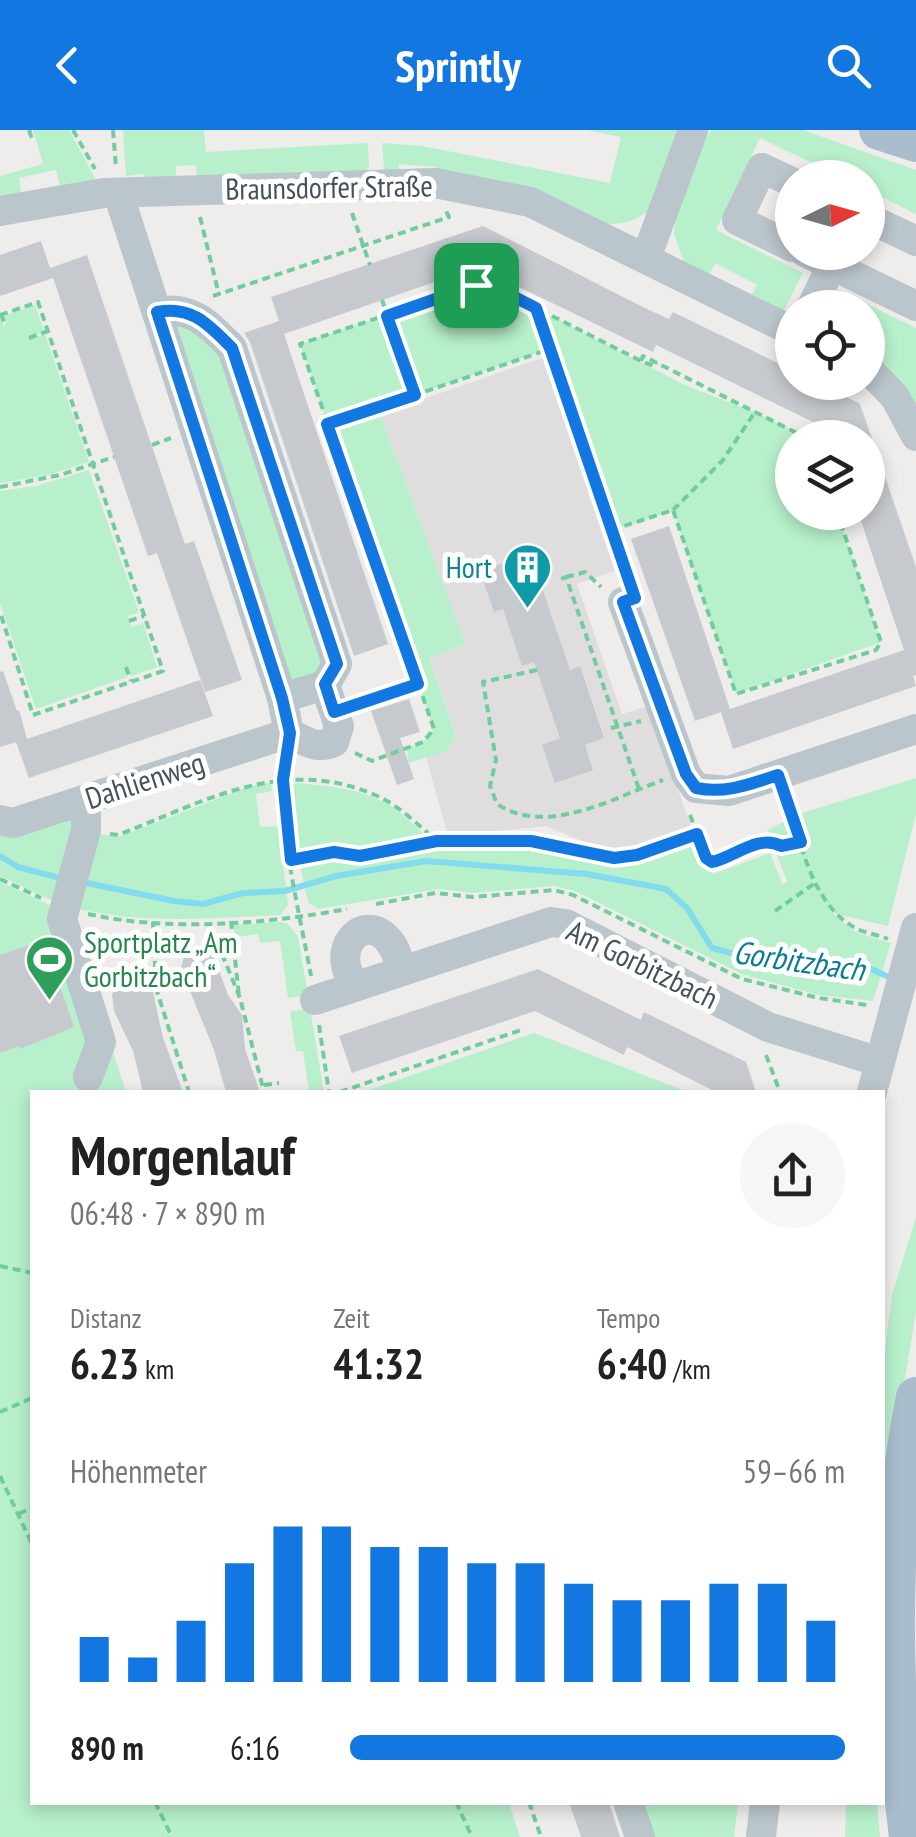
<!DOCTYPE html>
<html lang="de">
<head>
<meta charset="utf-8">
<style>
	body { margin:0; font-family:"PT Sans Narrow",sans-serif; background:#f6f6f6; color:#222; height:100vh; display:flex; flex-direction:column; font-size:38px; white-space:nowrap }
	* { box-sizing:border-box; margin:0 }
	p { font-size:32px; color:#767676 }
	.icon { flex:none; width:55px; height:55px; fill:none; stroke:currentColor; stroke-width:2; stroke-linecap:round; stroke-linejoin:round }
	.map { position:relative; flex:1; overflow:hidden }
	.side { position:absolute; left:30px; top:960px; width:855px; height:715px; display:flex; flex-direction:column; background:#fff; border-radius:0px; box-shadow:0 5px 15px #0003 }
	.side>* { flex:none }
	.needle { width:65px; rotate:85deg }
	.controls { position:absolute; left:775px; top:30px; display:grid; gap:20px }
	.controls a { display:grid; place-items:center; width:110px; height:110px; border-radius:50%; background:#fff; box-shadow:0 5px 15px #0003; font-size:50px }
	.pin { position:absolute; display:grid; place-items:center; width:85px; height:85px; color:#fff; margin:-42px; border-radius:20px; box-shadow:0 5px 15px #0006 }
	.round { display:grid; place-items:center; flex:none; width:105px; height:105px; border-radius:52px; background:#f6f6f6 }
	.head { display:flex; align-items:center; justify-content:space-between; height:170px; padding:0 40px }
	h1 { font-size:55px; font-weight:600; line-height:75px }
	.metrics { display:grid; grid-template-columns:repeat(3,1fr); gap:15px; height:170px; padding:10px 40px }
	.metrics div { display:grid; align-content:center }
	.metrics b { font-size:42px; font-weight:600 }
	.metrics small { font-size:28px; font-weight:400 }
	.metrics p { font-size:28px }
	.chart { height:280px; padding:20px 40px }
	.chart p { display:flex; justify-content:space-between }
	.chart svg { width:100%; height:180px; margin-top:10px; stroke:#1377e2; stroke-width:6 }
	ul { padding:0 40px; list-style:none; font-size:32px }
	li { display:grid; grid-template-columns:160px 120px 1fr; align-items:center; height:75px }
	li i { height:25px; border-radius:12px; background:#1377e2 }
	header { display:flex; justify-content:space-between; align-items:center; height:130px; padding:0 40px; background:#1377e2; color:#fff; font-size:45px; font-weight:600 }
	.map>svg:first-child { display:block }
</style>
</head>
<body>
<header><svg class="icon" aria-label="back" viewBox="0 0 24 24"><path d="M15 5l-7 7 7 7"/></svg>Sprintly<svg class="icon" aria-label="search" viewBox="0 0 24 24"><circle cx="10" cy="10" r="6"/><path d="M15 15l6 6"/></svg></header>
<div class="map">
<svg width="916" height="1707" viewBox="0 0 916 1707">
	<rect width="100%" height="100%" fill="#efecec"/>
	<polygon fill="#e0ddde" points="548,226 620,439 577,454 622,584 648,576 693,702 636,721 614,724 546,696 448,706 426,627 447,621 456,605 429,526 466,515 380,284"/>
	<g fill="#b8f0cb">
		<polygon points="33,0 69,0 95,48 94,56 61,61 56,40 19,48 22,69 0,73 0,46 43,34"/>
		<polygon points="123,0 204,0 206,22 368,13 369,37 364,46 197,53 196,35 176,36 176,54 146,55 144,44 126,46"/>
		<path d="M587,0h90l-28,80c-13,11 -25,14 -41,14l-173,-48v-9l-36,-3 -1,11h-11l-3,-7 -2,-25 40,3 188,37 11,-46z"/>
		<polygon points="712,0 803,0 916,40 916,84 868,60 868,48 841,47 760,8 716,100 803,143 783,182 751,166 757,155 715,133 709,145 684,133 674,103 676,86 706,7"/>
		<polygon points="476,155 491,155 687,256 755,282 807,307 792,308 792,382 837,383 881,512 736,564 673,381 612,400 549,219 338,291 380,284 466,515 429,527 456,606 447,621 408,633 407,618 423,612 434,599 300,214"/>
		<polygon points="831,156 916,198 916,280 891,241 868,224 868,178 820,178"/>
		<polygon points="35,175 44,201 29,209 45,204 89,332 48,345 0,353 0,187 4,196 6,194 4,186"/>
		<polygon points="157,182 232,218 337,534 282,568"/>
		<polygon points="89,340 139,482 128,486 131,497 143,493 157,537 131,546 128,537 125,537 127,547 36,579 0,473 0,361 36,356"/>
		<polygon points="916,648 916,684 888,796 832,783 855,802 891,813 873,871 819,865 744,845 575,761 554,756 474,763 438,759 318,779 308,772 300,736 303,731 334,724 360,728 437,715 482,718 531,715 614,732 639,729 694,709 702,731 709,734 713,744 770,723 783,755 787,751 767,700 802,683"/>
		<path d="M271,653l1,8 -16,3 4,33 19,-1 9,79 -8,10c-70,3 -141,10 -209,-8 -25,-7 -48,-21 -71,-31v-50l82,-18 17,26 20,3 131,-51z"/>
		<path d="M295,653c31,3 65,5 93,21 16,10 28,24 43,36l-73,13 -24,-4 -31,7 -4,-2 -7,-68z"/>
		<polygon points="0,752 57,778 71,791 126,962 32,962 32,1672 509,1673 520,1707 0,1707"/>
		<polygon points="280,792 288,794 298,807 308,865 288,868 280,811 260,813 258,804 235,807 233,795"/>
		<polygon points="310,879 324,962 309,962 303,921 296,921 290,881"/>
		<polygon points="534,903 688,962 363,962"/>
		<polygon points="916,1087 916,1181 892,1329 883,1341 883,1236 892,1165"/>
		<polygon points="633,1673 738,1673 734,1707 645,1707"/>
		<polygon points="846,1673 877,1673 880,1707 845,1707"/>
	</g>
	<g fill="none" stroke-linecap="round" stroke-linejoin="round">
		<g stroke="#83dcee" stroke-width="6">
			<polyline points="0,726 18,737 64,749"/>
			<polyline points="82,752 174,771 203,774 243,763 285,761 336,746 426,731 587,744 666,759 687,778 712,818 769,833 871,839 891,848"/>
		</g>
	</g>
	<g fill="#c6cacf">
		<polygon points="483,96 647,179 669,189 673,182 792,240 792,252 817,252 860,274 916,437 916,545 913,546 916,556 733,619 721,582 695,591 631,409 669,396 730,579 904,520 907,529 858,382 868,382 868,308 834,308 831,301 656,215 653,222 478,137 284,204 388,514 354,526 250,212 244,203 279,191 271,167"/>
		<polygon points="41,111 50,138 87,125 185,414 194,411 242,550 205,562 157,423 148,426 53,148 0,166 0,125"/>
		<polygon points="520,428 529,453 539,449 570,540 580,536 604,608 585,615 593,640 555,653 542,615 560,608 534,532 522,536 503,479 494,482 480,441"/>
		<polygon points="3,541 17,581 19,580 27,609 200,550 213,586 29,648 16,612 24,610 0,617 0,542"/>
		<polygon points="409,569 420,602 400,608 414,649 397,655 371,581"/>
		<polygon points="44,810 74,897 20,919 19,916 0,923 0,825"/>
		<polygon points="196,816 212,821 228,865 242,885 245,919 260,962 226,962 214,920 181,839 185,822"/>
		<polygon points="538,839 641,890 644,882 746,932 756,962 716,962 627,917 624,925 535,881 352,943 339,906"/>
		<polygon points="137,847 144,850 153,862 163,908 183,962 143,962 133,921 114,881 112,864 118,855"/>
		<polygon points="569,1672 609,1672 620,1707 581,1707"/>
	</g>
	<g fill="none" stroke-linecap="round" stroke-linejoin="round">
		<g stroke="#6fce9b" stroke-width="4" stroke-dasharray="8 5" stroke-linecap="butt">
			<polyline points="29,0 32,9"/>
			<polyline points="73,0 95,39"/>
			<polyline points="113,0 116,38"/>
			<polyline points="352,83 370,135"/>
			<polyline points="200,87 219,165"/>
			<polyline points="213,166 449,87 446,81"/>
			<polyline points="382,170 415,265"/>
			<polyline points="536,179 628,448"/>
			<polyline points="1,184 5,195"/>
			<polyline points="0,185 38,172 163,541 33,585 0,482"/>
			<polyline points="29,208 48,201"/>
			<polyline points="641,231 643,226 807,308"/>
			<polyline points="327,295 550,219"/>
			<polyline points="152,315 171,308"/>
			<polyline points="0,357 60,345 114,327"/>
			<polyline points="673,380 723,330 755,282"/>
			<polyline points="612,400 673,380 736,564 876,520 881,512 837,382"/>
			<polyline points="566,447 585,442 601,457"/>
			<polyline points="561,449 566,447 639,659"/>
			<polyline points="129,491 144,486"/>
			<polyline points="126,537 131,551"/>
			<path d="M537,540l-54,12 13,78 -6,26 7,18c50,33 116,-6 166,-24"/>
			<polyline points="360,573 417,554"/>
			<polyline points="611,598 641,591"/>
			<polyline points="355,623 372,631 423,612 434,599 300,214 476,155 491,155 641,231 654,236 657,233"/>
			<path d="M285,633c-9,61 15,150 26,213"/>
			<path d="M786,667c15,45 25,108 71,132 9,4 21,6 31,10"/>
			<path d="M690,685l16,43 6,4c23,-6 45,-28 69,-16l20,-4"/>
			<path d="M110,704l8,1c85,-33 165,-80 257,-40 24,10 43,30 62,46h94l84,17 22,-3 60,-21"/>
			<polyline points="291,730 334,722 360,726 434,712"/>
			<polyline points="0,749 41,768"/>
			<polyline points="376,774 435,763 473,767 554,760 573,765 742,849 819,868 867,875"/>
			<polyline points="775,781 815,753"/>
			<path d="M88,784c82,18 176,10 259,-5"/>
			<polyline points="231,791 239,866"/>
			<polyline points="153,792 156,858 189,962"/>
			<polyline points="222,824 240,868 264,962"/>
			<polyline points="319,895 329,962"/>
			<polyline points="766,925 780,962"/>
			<polyline points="264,955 279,953"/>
			<polyline points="340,962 521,900"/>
			<polyline points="0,1136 32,1143"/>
			<polyline points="0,1282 32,1268"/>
			<polyline points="0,1346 32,1414"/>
			<polyline points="19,1384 32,1377"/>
			<polyline points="155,1672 172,1707"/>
			<polyline points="456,1672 472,1707"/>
			<polyline points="529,1672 541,1707"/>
		</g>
		<g stroke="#bac5cc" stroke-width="30">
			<polyline points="792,52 762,38 737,90 792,117"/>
			<polyline points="118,63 282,568 289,603"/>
			<polyline points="0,81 104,63 435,53 530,72 792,201"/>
			<polyline points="868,88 916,111"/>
			<polyline points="805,122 916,176"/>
			<polyline points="646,128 693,0"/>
			<polyline points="811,178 832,135"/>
			<path d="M157,182c35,-7 52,13 75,36l105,316 -12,21"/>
			<polyline points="868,239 895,267 916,306"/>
			<polyline points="623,472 686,644 696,658 729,661 916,599"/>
			<polyline points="86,670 86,700 62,789 101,912 88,947"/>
			<path d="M0,690l13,3 276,-90c16,8 28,17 45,9l5,-16 -14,-41 -43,13"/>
			<path d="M357,856c-31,-34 6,-77 32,-45 7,8 10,20 13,30"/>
			<polyline points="315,870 551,792 566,794 768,897 880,932"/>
			<polyline points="872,962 916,798"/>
			<polyline points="628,1672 640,1707"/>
			<polyline points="761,1707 765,1672"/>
		</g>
		<g stroke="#aabdcd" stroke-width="40">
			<polyline points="879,0 916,12"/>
			<path d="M909,1707c-18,-144 -22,-297 7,-440"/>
		</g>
	</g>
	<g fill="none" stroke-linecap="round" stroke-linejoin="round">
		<defs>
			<path id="route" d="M476,155h15l45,23 99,290 -12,4 63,172 10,14c30,6 54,-4 82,-13l23,67 -20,4c-23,-12 -46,11 -69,16l-6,-4 -9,-24 -60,21 -23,3 -83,-17h-94l-77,15 -26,-4 -43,8 -8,-80 7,-47 -8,-35 -125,-386c35,-7 52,13 75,36l105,316 -12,20 9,28 84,-28 -91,-260 88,-29 -28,-79z"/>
		</defs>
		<use href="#route" stroke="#fff" stroke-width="20"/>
		<use href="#route" stroke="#1377e2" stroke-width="12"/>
	</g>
	<defs>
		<symbol id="building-pin" viewBox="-11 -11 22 30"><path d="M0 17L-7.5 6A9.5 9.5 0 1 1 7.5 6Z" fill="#0f9aa8" stroke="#fff"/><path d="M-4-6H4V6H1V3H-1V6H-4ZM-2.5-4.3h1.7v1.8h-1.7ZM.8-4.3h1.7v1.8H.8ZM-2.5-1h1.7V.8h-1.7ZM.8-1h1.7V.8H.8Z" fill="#fff"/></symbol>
		<symbol id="stadium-pin" viewBox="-11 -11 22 30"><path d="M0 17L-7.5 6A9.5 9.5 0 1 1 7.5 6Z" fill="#2e9e5b" stroke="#fff"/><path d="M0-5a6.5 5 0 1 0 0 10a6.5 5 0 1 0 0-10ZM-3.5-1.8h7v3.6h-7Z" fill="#fff"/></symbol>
	</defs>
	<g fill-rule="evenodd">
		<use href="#building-pin" x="500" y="410" width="55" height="75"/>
		<use href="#stadium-pin" x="22" y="802" width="55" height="75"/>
	</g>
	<g text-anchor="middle" stroke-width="10" stroke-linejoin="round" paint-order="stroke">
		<g font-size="30" fill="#44515a" stroke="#fff">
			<text transform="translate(329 58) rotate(-1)" y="10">Braunsdorfer Straße</text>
			<text transform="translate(145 651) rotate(-18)" y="10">Dahlienweg</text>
			<text transform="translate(642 835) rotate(26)" y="10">Am Gorbitzbach</text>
		</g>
		<g font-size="30" fill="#0d838f" stroke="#fff" text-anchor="end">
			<text x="492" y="448">Hort</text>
		</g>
		<g font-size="30" fill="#27864d" stroke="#fff" text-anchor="start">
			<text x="84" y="823">Sportplatz „Am<tspan x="84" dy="34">Gorbitzbach“</tspan></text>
		</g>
		<g font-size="32" font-style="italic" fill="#097c93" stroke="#fff">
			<text transform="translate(799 831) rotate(8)" y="11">Gorbitzbach</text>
		</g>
	</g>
</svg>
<div class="controls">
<a><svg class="needle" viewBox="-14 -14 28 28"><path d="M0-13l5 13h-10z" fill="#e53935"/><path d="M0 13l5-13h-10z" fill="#767676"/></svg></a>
<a><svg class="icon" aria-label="locate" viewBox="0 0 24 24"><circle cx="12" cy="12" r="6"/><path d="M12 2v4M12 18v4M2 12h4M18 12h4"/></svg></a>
<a><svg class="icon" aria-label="layers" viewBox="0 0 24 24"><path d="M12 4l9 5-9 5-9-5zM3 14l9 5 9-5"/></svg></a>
</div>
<div class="pin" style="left:476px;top:155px;background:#1e9e55"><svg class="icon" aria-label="arrive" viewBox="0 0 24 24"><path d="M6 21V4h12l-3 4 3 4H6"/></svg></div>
<section class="side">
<div class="head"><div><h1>Morgenlauf</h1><p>06:48 · 7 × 890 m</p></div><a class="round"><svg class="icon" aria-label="share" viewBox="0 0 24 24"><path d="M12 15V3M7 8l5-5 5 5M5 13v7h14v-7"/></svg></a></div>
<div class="metrics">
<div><p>Distanz</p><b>6.23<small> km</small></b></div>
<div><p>Zeit</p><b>41:32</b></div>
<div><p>Tempo</p><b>6:40<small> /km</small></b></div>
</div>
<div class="chart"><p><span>Höhenmeter</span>59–66 m</p>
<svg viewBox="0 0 160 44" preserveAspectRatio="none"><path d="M5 44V33M15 44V38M25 44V29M35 44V15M45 44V6M55 44V6M65 44V11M75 44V11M85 44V15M95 44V15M105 44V20M115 44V24M125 44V24M135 44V20M145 44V20M155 44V29"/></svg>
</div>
<ul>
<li><b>890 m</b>6:16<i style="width:100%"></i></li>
</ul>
</section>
</div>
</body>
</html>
